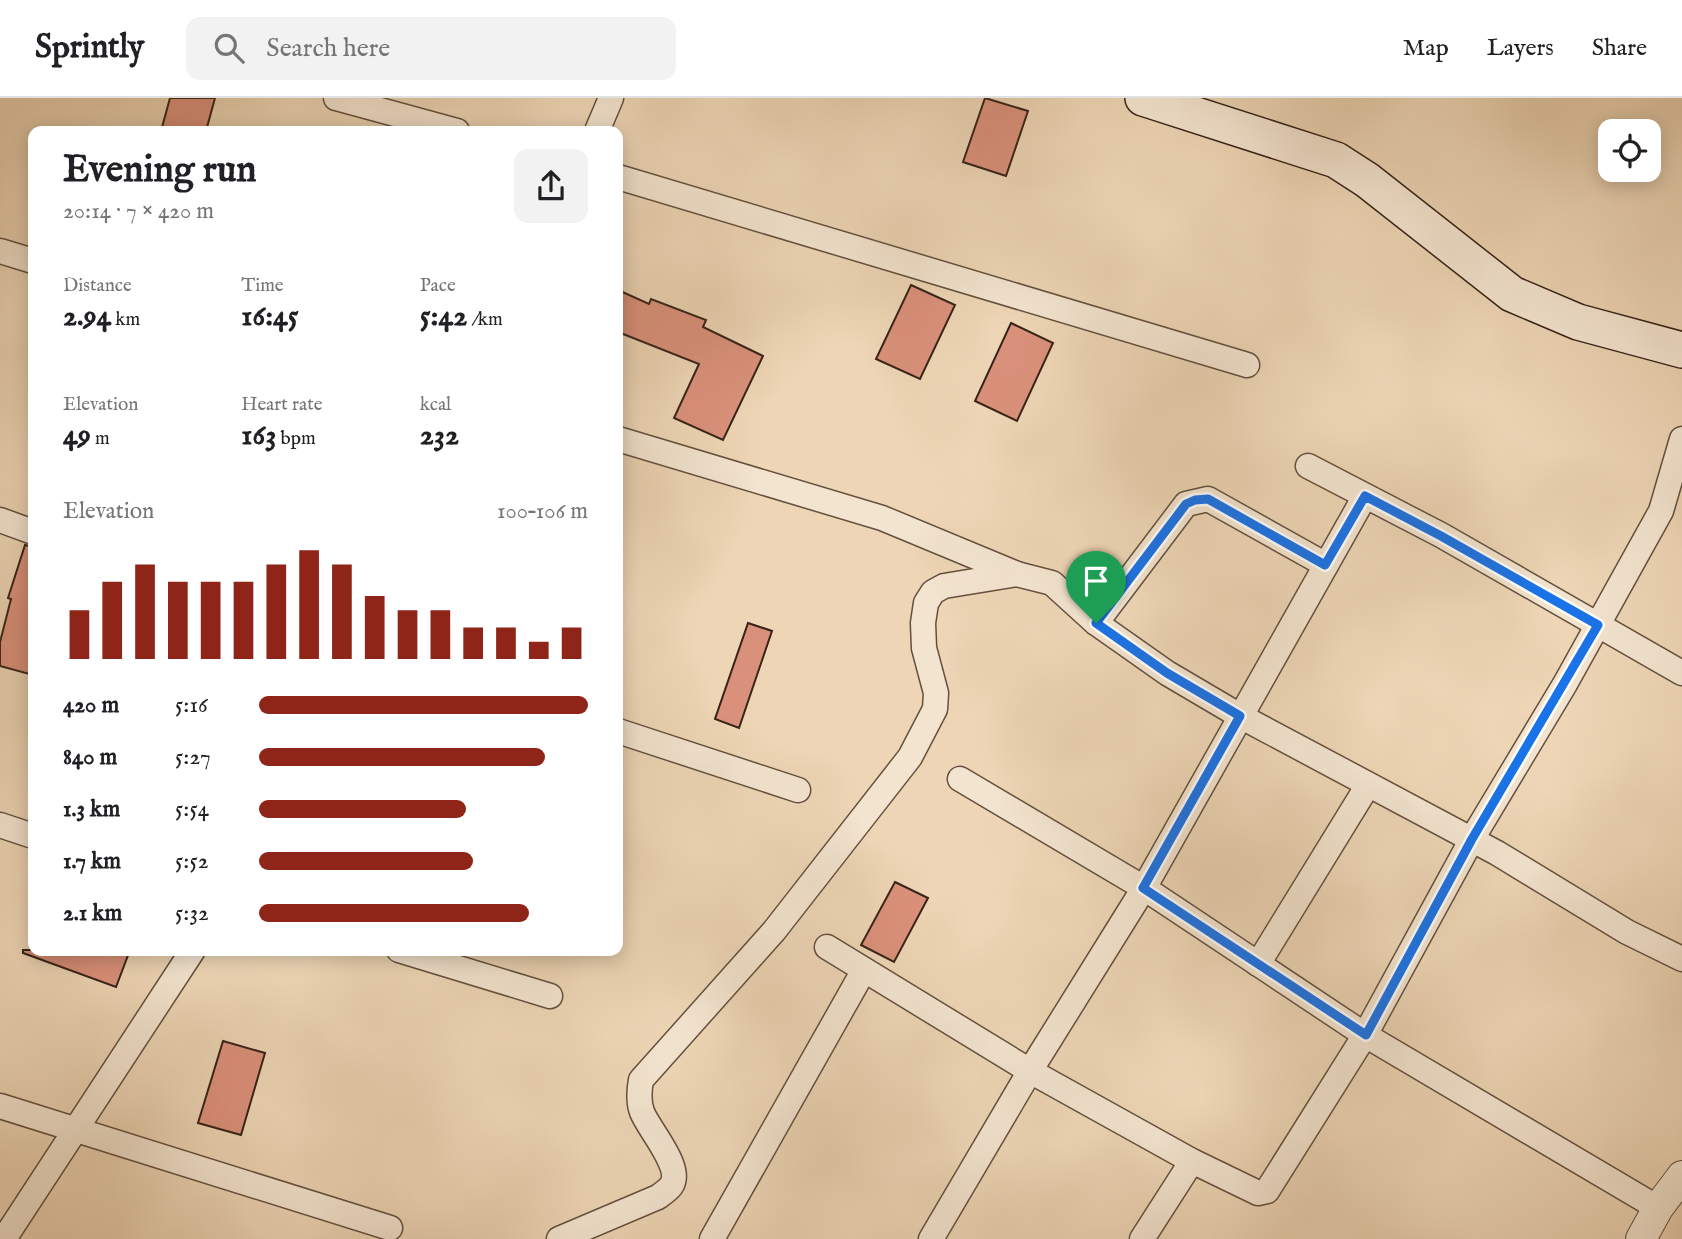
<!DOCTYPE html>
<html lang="en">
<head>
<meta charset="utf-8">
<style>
	body { margin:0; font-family:"IM FELL English",serif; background:#f2f2f2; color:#202124; height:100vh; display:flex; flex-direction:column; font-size:26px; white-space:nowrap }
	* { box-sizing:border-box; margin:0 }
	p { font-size:23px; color:#757577 }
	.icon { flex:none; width:38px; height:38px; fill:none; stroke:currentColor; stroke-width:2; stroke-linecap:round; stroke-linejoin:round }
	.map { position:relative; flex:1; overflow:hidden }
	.details { position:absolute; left:28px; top:28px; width:595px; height:830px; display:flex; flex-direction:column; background:#fff; border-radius:14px; box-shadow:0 4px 18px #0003 }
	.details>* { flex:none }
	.fabs { position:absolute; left:1598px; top:21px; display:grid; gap:14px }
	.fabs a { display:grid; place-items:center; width:63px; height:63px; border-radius:14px; background:#fff; box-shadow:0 4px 18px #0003; font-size:35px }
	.pin { position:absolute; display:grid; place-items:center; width:60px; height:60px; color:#fff; margin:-72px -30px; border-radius:50% 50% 50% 0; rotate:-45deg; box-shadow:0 0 7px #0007 }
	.pin .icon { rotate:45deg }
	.round { display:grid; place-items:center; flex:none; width:74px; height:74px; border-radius:14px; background:#f2f2f2 }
	.head { display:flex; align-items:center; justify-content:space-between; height:119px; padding:0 35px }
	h1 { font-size:38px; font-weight:700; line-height:52px }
	.metrics { display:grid; grid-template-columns:repeat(3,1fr); gap:10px; height:119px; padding:7px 35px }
	.metrics div { display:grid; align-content:center }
	.metrics b { font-size:30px; font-weight:700 }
	.metrics small { font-size:19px; font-weight:400 }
	.metrics p { font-size:19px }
	.chart { height:196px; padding:14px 35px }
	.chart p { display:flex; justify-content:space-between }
	.chart svg { width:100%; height:126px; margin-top:7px; stroke:#8f2418; stroke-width:6 }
	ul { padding:0 35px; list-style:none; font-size:23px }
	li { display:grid; grid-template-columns:112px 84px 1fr; align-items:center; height:52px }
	li i { height:18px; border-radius:9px; background:#8f2418 }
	header { display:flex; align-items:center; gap:42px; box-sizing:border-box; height:98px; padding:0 35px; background:#fff; border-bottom:2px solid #e0e0e0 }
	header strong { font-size:33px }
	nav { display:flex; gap:38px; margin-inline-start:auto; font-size:24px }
	.search { width:490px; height:63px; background:#f2f2f2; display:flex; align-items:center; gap:18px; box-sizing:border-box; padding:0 24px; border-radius:14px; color:#757577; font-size:26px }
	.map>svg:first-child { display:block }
</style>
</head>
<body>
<header>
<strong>Sprintly</strong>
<div class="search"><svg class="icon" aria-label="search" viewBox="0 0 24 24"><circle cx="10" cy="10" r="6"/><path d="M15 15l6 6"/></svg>Search here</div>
<nav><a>Map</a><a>Layers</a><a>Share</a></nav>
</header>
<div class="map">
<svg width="1682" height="1141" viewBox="0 0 1682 1141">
	<rect width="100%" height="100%" fill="#edd5b5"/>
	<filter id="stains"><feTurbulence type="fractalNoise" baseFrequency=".00286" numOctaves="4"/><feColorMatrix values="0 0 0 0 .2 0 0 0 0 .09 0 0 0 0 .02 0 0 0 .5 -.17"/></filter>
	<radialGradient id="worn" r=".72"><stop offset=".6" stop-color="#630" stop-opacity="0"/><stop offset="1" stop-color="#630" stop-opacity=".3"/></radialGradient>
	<g fill="#da917b" stroke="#372317" stroke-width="2">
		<polygon points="170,0 215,0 206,33 161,33"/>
		<polygon points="985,0 1028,13 1006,78 963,64"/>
		<polygon points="911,187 955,207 920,281 876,261"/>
		<polygon points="618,192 649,206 651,201 706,222 703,229 763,258 723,342 674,320 699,266 618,234"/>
		<polygon points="1011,225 1053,245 1017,323 975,303"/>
		<polygon points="25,447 33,449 33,577 0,568 0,544 11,501 8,500"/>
		<polygon points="748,525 772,533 739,630 715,621"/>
		<polygon points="895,784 928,800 894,864 861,847"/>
		<polygon points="23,852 130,852 116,889 23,855"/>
		<polygon points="223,943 265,955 241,1037 198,1025"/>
	</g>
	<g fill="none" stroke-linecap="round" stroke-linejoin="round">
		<defs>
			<g id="minor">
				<polyline points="336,0 457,33"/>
				<polyline points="597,33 611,0"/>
				<polyline points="618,79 1247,267"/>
				<polyline points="0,153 33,163"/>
				<polyline points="618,341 882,420 1017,476"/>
				<polyline points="1308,368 1441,437 1682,575"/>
				<polyline points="1365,398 1144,790 1030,973 1192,1063 1258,1095 1267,1093 1365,937 1472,741 1565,586 1661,413 1682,341"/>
				<polyline points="0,422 33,434"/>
				<polyline points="1096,525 1186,406 1208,401 1326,467"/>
				<polyline points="618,633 798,692"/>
				<polyline points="960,681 1144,790 1365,937 1658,1110"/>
				<polyline points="0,727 33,738"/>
				<polyline points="827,849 1030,973 931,1141"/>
				<polyline points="399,852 550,898"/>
				<polyline points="1258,866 1368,687"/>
				<polyline points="0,1008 390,1130"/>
				<polyline points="4,1141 193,852"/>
				<path d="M559,1141l99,-42c4,-3 10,-7 13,-11 13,-18 -22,-56 -29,-74 -4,-11 -3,-21 -1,-32l133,-149 136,-174 25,-48 1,-16 -12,-45 -1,-25 3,-20 7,-11 11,-6 73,-12 35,9 44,40 71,50 73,43 257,137 130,79 55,27"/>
				<polyline points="712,1141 864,872"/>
				<polyline points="1142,1141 1192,1063"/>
			</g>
			<polyline id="tertiary" points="1641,1141 1658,1110 1682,1078"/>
			<polyline id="secondary" points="1143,0 1336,62 1367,82 1512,196 1578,224 1682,252"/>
		</defs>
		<use href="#minor" stroke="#64503e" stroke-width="27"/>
		<use href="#tertiary" stroke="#64503e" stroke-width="32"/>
		<use href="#secondary" stroke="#372317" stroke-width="38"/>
		<use href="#minor" stroke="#f3e4cf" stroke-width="24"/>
		<use href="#tertiary" stroke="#f3e4cf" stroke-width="30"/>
		<use href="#secondary" stroke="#f3e4cf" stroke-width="35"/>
	</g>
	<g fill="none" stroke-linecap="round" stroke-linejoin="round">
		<defs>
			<polygon id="route" points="1365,398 1441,438 1598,527 1472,741 1366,937 1143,790 1240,618 1167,575 1096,525 1186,406 1195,402 1208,401 1325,467"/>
		</defs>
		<use href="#route" stroke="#fff" stroke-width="14"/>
		<use href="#route" stroke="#1a73e8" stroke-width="9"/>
	</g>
	<rect width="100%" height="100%" filter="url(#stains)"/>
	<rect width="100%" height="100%" fill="url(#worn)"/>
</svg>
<div class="fabs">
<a><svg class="icon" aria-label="locate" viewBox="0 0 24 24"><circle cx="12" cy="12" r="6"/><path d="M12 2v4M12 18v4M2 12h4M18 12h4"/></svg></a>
</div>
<div class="pin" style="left:1096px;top:525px;background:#1e9e55"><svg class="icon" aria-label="arrive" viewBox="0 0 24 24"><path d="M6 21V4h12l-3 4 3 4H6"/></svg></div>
<section class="details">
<div class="head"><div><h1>Evening run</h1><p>20:14 · 7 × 420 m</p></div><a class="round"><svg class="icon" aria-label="share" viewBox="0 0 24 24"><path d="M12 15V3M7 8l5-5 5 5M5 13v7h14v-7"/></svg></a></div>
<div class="metrics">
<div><p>Distance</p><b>2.94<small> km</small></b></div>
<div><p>Time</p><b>16:45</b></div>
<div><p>Pace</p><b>5:42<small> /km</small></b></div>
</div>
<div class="metrics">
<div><p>Elevation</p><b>49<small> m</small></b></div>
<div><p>Heart rate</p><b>163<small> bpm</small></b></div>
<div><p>kcal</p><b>232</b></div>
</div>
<div class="chart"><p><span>Elevation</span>100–106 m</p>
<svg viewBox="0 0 160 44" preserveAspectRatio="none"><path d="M5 44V27M15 44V17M25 44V11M35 44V17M45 44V17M55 44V17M65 44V11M75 44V6M85 44V11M95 44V22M105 44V27M115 44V27M125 44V33M135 44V33M145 44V38M155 44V33"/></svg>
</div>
<ul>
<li><b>420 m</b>5:16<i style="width:100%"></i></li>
<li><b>840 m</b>5:27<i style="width:87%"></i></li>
<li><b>1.3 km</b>5:54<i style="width:63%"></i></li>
<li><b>1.7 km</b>5:52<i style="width:65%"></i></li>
<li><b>2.1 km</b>5:32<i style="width:82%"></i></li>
</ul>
</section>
</div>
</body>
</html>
